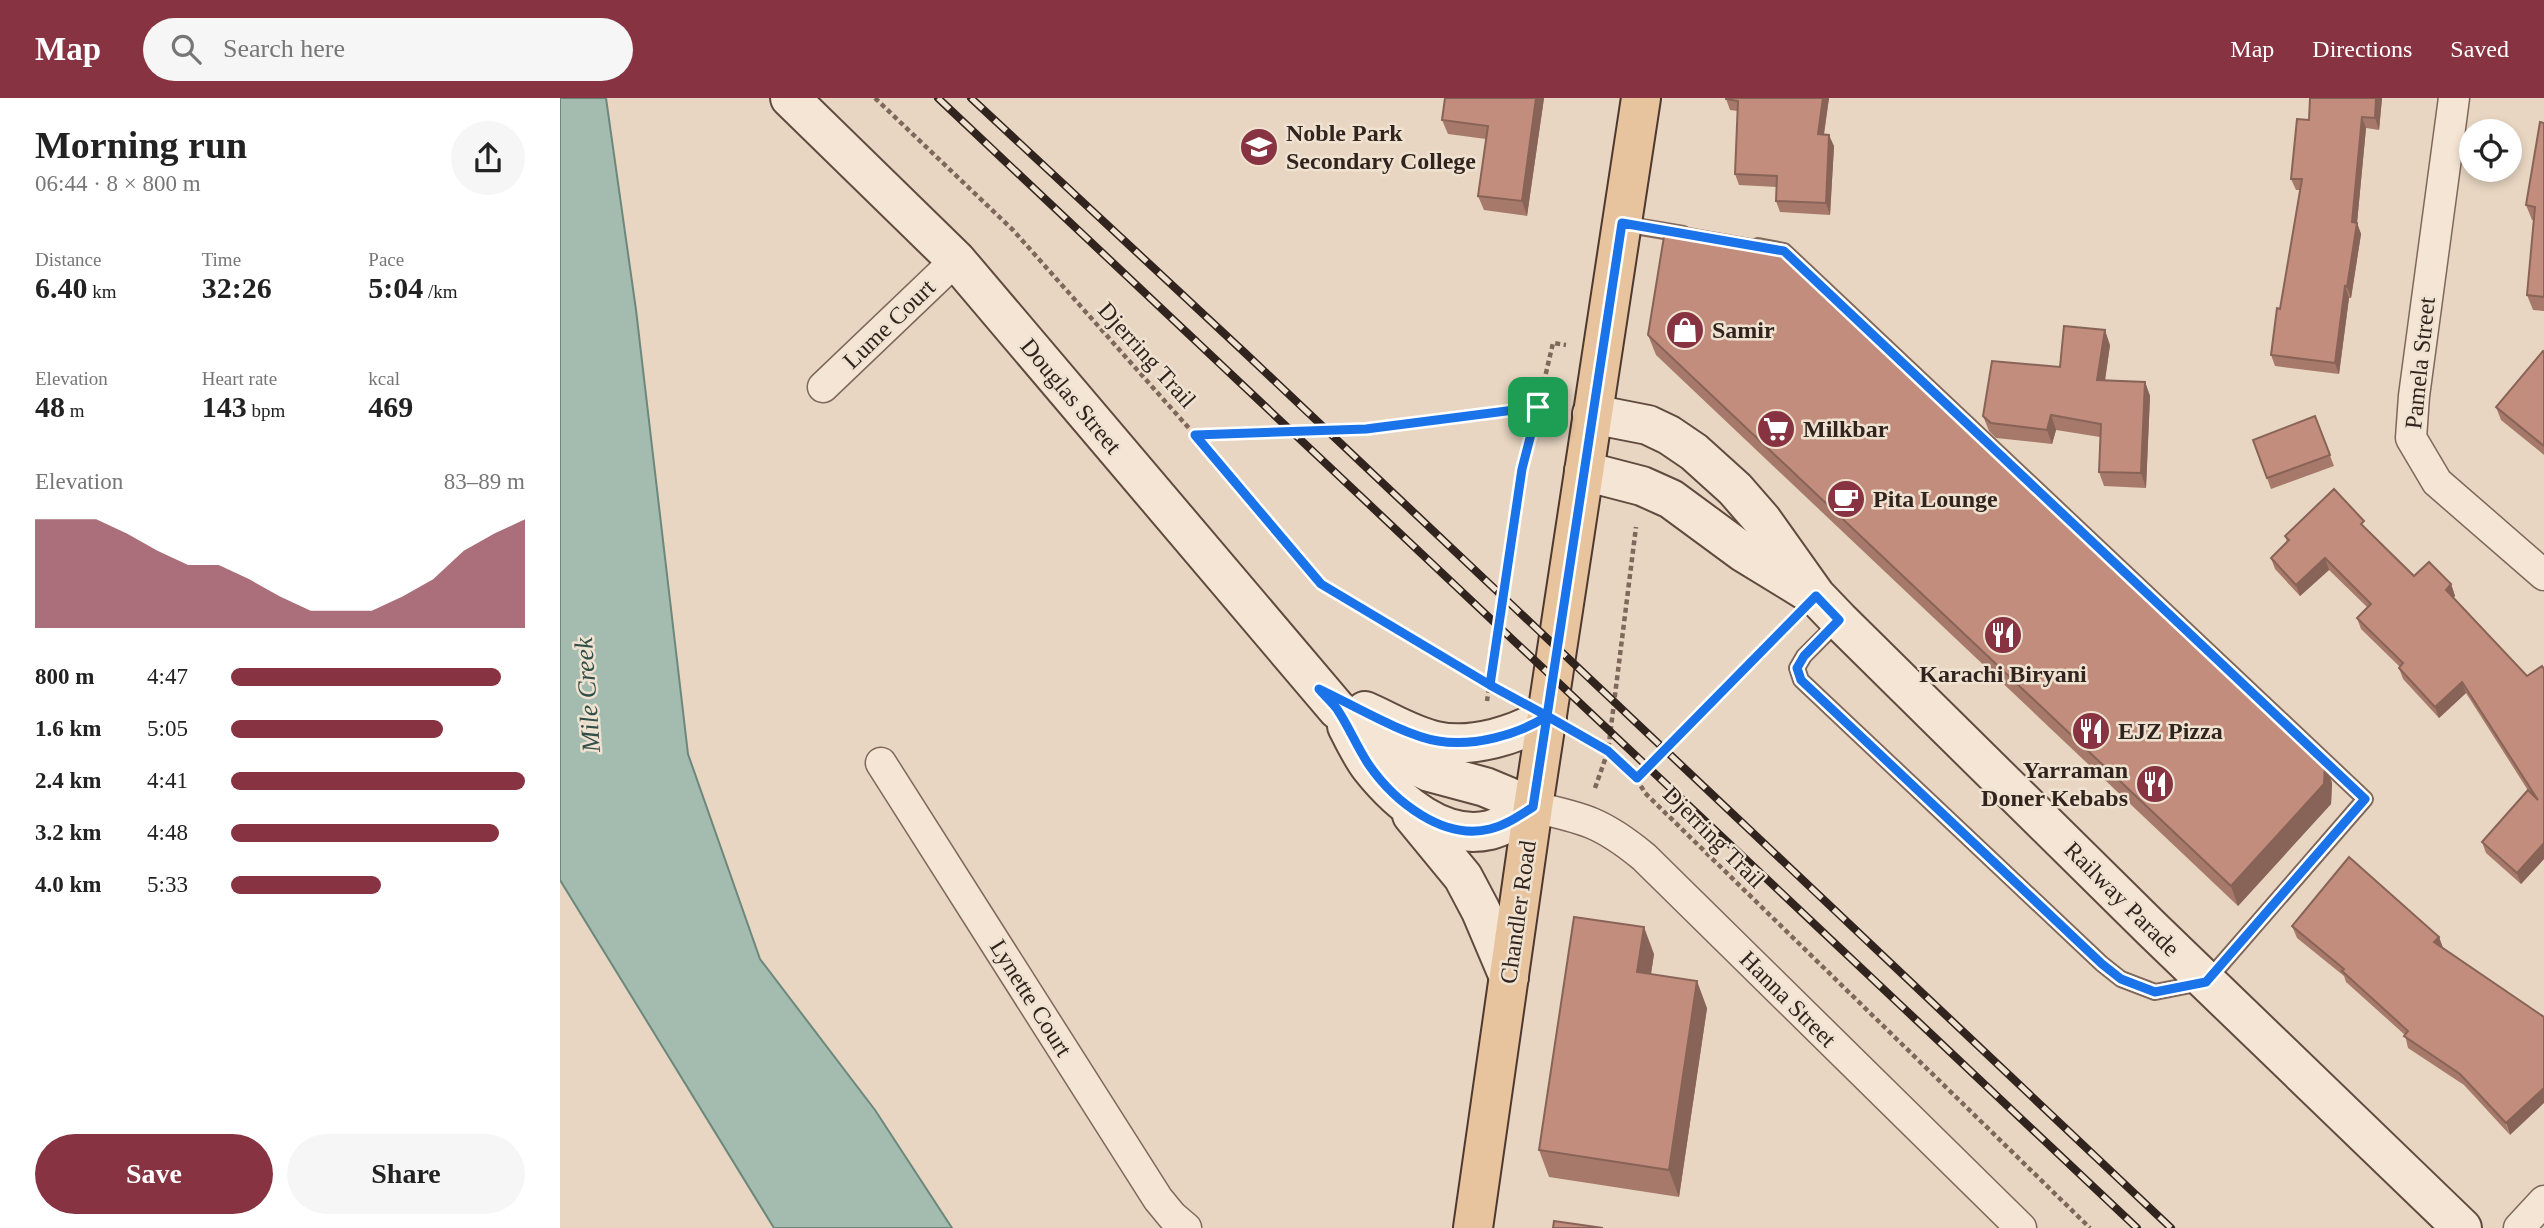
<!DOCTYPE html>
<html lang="en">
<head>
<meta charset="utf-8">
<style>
	body { margin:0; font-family:"Times New Roman",serif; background:#f6f6f6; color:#222; height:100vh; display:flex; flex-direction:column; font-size:26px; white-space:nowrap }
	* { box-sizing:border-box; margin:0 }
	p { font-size:23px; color:#767676 }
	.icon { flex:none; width:38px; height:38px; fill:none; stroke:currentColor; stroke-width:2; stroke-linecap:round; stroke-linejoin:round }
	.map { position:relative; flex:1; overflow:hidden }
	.drawer { display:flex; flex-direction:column; background:#fff; width:560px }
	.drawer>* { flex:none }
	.fabs { position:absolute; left:1899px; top:21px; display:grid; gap:14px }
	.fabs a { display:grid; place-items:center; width:63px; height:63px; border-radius:50%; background:#fff; box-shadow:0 4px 10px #0003; font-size:35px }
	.pin { position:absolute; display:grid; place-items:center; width:60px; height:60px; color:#fff; margin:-30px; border-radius:14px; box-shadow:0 4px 10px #0006 }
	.round { display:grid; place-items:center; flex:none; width:74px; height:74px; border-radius:37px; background:#f6f6f6 }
	.head { display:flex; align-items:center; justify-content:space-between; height:119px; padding:0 35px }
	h1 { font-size:38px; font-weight:700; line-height:52px }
	.stats { display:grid; grid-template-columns:repeat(3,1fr); gap:10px; height:119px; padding:7px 35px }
	.stats div { display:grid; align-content:center }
	.stats b { font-size:30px; font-weight:700 }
	.stats small { font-size:19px; font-weight:400 }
	.stats p { font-size:19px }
	.chart { height:196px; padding:14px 35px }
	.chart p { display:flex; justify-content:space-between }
	.chart svg { width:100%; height:126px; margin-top:7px; fill:#873342; opacity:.7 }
	.cta { display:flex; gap:14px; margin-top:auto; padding:14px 35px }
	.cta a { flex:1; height:80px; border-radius:42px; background:#873342; color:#fff; font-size:28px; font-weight:700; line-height:80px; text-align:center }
	.cta a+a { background:#f6f6f6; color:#222 }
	ul { padding:0 35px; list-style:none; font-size:23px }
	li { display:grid; grid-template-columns:112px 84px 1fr; align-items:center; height:52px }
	li i { height:18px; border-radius:9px; background:#873342 }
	header { display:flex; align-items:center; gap:42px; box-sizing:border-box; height:98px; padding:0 35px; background:#873342; color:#fff }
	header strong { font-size:33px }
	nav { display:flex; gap:38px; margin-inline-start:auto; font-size:24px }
	.search { width:490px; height:63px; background:#f6f6f6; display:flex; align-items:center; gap:18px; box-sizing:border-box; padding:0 24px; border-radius:38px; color:#767676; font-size:26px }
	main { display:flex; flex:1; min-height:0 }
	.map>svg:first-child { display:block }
</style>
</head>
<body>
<header>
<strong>Map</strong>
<div class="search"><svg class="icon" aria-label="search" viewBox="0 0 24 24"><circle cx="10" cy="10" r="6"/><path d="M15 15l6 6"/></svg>Search here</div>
<nav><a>Map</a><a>Directions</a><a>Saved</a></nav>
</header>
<main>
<section class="drawer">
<div class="head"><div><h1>Morning run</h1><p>06:44 · 8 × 800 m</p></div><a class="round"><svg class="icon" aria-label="share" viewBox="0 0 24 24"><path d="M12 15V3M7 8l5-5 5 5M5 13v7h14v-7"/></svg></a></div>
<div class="stats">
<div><p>Distance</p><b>6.40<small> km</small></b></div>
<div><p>Time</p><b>32:26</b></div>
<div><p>Pace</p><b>5:04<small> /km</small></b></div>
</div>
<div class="stats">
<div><p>Elevation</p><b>48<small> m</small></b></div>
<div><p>Heart rate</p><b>143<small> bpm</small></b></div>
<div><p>kcal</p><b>469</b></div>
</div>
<div class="chart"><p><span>Elevation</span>83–89 m</p>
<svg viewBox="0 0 160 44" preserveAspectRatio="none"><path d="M0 44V6L10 6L20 6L30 11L40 17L50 22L60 22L70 27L80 33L90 38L100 38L110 38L120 33L130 27L140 17L150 11L160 6V44z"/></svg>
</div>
<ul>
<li><b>800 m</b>4:47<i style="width:92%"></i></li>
<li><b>1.6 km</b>5:05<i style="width:72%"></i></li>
<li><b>2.4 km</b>4:41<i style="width:100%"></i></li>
<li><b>3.2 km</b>4:48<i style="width:91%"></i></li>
<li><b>4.0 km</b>5:33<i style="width:51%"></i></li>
</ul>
<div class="cta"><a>Save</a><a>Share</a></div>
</section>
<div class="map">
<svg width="1984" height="1130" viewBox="0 0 1984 1130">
	<rect width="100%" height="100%" fill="#e8d6c2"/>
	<polygon fill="#a4bbb0" stroke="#6c887c" stroke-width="2" points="0,0 46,0 76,212 128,656 200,861 315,1012 392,1130 214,1130 0,782"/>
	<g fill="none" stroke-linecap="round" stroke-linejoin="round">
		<defs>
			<g id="service">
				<polyline points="1063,126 1123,136"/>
				<polyline points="1198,148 1224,153 1805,701 1646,884 1595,894 1561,881 1542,866 1241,582 1237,570 1244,558 1279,523"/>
			</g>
			<g id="minor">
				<polyline points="1894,0 1854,298 1851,340 1877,384 1984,477"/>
				<polyline points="263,289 396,162"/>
				<polyline points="321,665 598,1101 612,1118 626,1130"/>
				<path d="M973,709c51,11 70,16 111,50l377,371"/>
				<polyline points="1959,1130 1984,1103"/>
			</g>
			<g id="secondary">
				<polyline points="230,0 396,162 777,611 810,638 859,669 869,674 925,689 973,709"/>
				<polyline points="1032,316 1088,327 1109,337 1134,354 1175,391 1202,422 1256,498 1279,522 1592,831 1902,1130"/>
				<polyline points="1024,373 1082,388 1111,401 1183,454 1245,492"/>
				<path d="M805,613c23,10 47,25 71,30 35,8 82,-6 111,-25"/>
				<path d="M787,628c7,14 14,29 24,42 27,34 72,73 119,62 16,-4 29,-14 43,-23"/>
				<polyline points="852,717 903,779 921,813 949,879"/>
			</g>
			<polyline id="primary" points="913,1130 973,709 1081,0"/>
		</defs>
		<use href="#service" stroke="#7f685b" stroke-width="18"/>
		<use href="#minor" stroke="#7f685b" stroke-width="33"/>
		<use href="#secondary" stroke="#614a3f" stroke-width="42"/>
		<use href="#primary" stroke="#4e382f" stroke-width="42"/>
		<g stroke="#7f685b" stroke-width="4.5" stroke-dasharray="5 3.5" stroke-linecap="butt">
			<polyline points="315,0 453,132 635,337 761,486 949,595"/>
			<polyline points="978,309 993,245 1006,247"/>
			<polyline points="636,337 806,331 978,309 962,371 927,603"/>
			<path d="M1023,639c25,14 48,30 62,56l445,435"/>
			<polyline points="1077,680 1228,526"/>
			<polyline points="1035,690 1048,653 1076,429"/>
		</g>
		<use href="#service" stroke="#f4e5d4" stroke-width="14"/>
		<use href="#minor" stroke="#f4e5d4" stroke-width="30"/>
		<use href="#secondary" stroke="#f4e5d4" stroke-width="38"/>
		<use href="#primary" stroke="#e7c49e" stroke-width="38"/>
		<defs>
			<g id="rail">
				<polyline points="378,0 1577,1130"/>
				<polyline points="411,0 684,254 1611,1130"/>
			</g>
		</defs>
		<use href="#rail" stroke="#31241e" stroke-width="8"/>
		<use href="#rail" stroke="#f0e2d1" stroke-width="5" stroke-dasharray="16" stroke-linecap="butt"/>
	</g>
	<g fill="#a7796b">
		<polygon points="885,0 984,0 967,118 924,112 918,98 926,41 888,36 882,22"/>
		<polygon points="1269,0 1264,37 1274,48 1270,117 1220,114 1216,103 1217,89 1179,87 1175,76 1178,13 1170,12 1166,1"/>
		<polygon points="1750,0 1822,0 1819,32 1806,30 1797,125 1801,136 1791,200 1789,200 1779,276 1715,268 1711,257 1720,211 1740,92 1736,92 1731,81 1749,22"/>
		<polygon points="1984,25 1984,213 1973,212 1967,197 1974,122 1972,122 1966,107"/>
		<polygon points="1088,237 1765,664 1772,685 1771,706 1678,808 1096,257"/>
		<polygon points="1550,247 1545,282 1585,284 1590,298 1586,390 1544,388 1539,374 1540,339 1496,332 1492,346 1436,340 1429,333 1423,318 1500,269"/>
		<polygon points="1984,254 1984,357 1941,322 1936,309"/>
		<polygon points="1755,318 1774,368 1711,391 1693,342"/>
		<polygon points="1807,431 1854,478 1891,486 1895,498 1893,500 1967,578 1984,761 1961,786 1926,755 1922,744 1969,694 1906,595 1879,620 1843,581 1839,570 1840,569 1801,531 1797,520 1807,509 1769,472 1740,498 1715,471 1711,460 1727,444 1725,438"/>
		<polygon points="1732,828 1879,839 1950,1037 1904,987 1848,950 1845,937 1786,884 1784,878 1737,840"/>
		<polygon points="1094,856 1091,876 1147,910 1119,1099 989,1079 979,1052"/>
	</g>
	<g fill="#886357">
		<polygon points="976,0 984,0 967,118 962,103"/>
		<polygon points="1263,0 1269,0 1262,48 1258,36"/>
		<polygon points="1816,0 1822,0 1819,32 1815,20"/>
		<polygon points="1802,19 1806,30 1797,125 1801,136 1791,200 1787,189"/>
		<polygon points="1269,37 1274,48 1270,117 1266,105"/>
		<polygon points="1785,188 1789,200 1779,276 1775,265"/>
		<polygon points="1545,232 1550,247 1543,296 1537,282"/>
		<polygon points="1585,284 1590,298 1586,390 1581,375"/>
		<polygon points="1491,317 1496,332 1492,346 1487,332"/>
		<polygon points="1765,460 1769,472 1740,498 1736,487"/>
		<polygon points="1891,486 1895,498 1890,503 1886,492"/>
		<polygon points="1902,584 1906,595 1879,620 1875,609"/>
		<polygon points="1765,664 1772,685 1771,706 1678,808 1671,788"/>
		<polygon points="1984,745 1984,761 1961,786 1957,775"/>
		<polygon points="1084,829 1094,856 1087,901 1077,874"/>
		<polygon points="1879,839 1883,850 1874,844"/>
		<polygon points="1137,883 1147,910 1119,1099 1109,1072"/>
		<polygon points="1984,990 1984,1005 1950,1037 1946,1025"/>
	</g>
	<g fill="#c28d7c" stroke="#886357" stroke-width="2">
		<polygon points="885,0 976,0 962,103 918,98 928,28 882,22"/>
		<polygon points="1166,0 1263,0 1258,36 1269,37 1266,105 1216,103 1217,78 1175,76 1178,3 1166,1"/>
		<polygon points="1750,0 1816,0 1815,20 1802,19 1792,124 1797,125 1787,189 1785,188 1775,265 1711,257 1717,210 1720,211 1742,81 1731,81 1737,21 1749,22"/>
		<polygon points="1980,24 1984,25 1984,199 1967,197 1975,109 1966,107"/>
		<polygon points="1106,126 1207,144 1765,664 1764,686 1671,788 1088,237"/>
		<polygon points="1504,228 1545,232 1537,282 1585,284 1581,375 1539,374 1541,326 1491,317 1487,332 1431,325 1423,318 1432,263 1500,269"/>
		<polygon points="1983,253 1984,254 1984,348 1936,309"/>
		<polygon points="1755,318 1770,357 1707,380 1693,342"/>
		<polygon points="1774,391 1804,423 1801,426 1854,478 1869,464 1891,486 1886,492 1967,578 1982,568 1984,571 1984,745 1957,775 1922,744 1968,692 1978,702 1902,584 1875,609 1839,570 1843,565 1797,520 1811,506 1765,460 1736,487 1711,460 1729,442 1725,438"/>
		<polygon points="1789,759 1879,839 1874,844 1984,919 1984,990 1946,1025 1900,976 1844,938 1848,933 1782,873 1784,871 1732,828"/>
		<polygon points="1014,819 1084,829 1077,874 1137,883 1109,1072 979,1052"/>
		<polygon points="994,1123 1043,1130 993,1130"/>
	</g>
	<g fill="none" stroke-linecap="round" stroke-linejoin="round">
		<defs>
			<path id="route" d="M978,309l-16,62 -32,216 57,31 -14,91c-14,9 -27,18 -43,22 -47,12 -96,-28 -121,-64 -12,-18 -20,-38 -32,-56 -5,-7 -12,-13 -18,-20 32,15 86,47 119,52 35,6 80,-6 109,-25l61,35 29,27 179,-182 23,24 -35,36 -7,12 4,12 301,284 19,15 34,13 51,-10 159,-183 -581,-548 -162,-28 -75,493 -57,-31 -169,-101 -126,-149 171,-6 172,-22"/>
		</defs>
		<use href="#route" stroke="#fff" stroke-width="14"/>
		<use href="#route" stroke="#1a73e8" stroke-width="9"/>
	</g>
	<defs>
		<symbol id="school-disc" viewBox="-11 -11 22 22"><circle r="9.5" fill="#873342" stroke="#f0e2d1"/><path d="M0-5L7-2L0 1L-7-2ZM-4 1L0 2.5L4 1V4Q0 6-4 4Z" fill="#fff"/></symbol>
		<symbol id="shop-disc" viewBox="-11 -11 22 22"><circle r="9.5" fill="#873342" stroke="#f0e2d1"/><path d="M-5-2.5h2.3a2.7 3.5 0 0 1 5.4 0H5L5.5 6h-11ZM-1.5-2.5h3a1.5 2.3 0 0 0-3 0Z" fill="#fff"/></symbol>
		<symbol id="supermarket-disc" viewBox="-11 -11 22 22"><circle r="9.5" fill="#873342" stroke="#f0e2d1"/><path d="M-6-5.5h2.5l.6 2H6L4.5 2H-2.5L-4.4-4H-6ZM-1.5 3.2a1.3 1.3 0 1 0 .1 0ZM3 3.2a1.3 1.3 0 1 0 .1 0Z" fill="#fff"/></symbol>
		<symbol id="cafe-disc" viewBox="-11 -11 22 22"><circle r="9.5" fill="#873342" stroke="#f0e2d1"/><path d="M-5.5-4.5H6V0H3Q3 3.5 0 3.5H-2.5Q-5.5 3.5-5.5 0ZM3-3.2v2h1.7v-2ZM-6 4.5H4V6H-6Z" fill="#fff"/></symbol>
		<symbol id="restaurant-disc" viewBox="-11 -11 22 22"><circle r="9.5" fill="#873342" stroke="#f0e2d1"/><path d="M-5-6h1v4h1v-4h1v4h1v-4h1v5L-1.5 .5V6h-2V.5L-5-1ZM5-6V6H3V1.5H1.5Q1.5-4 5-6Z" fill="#fff"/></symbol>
	</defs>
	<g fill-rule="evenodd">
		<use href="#school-disc" x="677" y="27" width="44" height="44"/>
		<use href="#shop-disc" x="1103" y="210" width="44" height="44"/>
		<use href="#supermarket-disc" x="1194" y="309" width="44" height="44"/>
		<use href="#cafe-disc" x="1264" y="379" width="44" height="44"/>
		<use href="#restaurant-disc" x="1421" y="515" width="44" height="44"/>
		<use href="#restaurant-disc" x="1509" y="611" width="44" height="44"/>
		<use href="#restaurant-disc" x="1573" y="664" width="44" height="44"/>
	</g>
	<g text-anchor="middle" stroke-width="5" stroke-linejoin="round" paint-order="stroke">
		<g font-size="24" font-weight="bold" fill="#31241e" stroke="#f0e2d1" text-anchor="start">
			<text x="726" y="43">Noble Park<tspan x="726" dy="28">Secondary College</tspan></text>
			<text x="1152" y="240">Samir</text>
			<text x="1243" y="339">Milkbar</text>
			<text x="1313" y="409">Pita Lounge</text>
			<text x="1443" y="584" text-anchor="middle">Karachi Biryani</text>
			<text x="1558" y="641">EJZ Pizza</text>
			<text x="1568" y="680" text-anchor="end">Yarraman<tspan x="1568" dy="28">Doner Kebabs</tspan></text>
		</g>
		<g font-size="24" fill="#31241e" stroke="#f0e2d1">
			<text transform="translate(329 226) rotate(-44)" y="8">Lume Court</text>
			<text transform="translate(587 257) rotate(48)" y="8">Djerring Trail</text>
			<text transform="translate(1860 265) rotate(-84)" y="8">Pamela Street</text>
			<text transform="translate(511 298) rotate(50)" y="8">Douglas Street</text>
			<text transform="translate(1154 739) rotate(45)" y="8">Djerring Trail</text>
			<text transform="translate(1562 801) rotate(45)" y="8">Railway Parade</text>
			<text transform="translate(958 814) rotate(-82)" y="8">Chandler Road</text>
			<text transform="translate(471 900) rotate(58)" y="8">Lynette Court</text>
			<text transform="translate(1228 901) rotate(45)" y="8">Hanna Street</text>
		</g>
		<g font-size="26" font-style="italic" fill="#2f4f48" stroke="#f0e2d1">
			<text transform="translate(27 597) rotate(-94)" y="9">Mile Creek</text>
		</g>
	</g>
</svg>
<div class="fabs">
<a><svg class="icon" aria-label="locate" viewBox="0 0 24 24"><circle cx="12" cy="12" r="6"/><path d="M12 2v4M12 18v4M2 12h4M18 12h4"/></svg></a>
</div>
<div class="pin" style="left:978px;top:309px;background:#1e9e55"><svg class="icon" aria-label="arrive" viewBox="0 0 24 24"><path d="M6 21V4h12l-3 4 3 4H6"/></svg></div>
</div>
</main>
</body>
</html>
